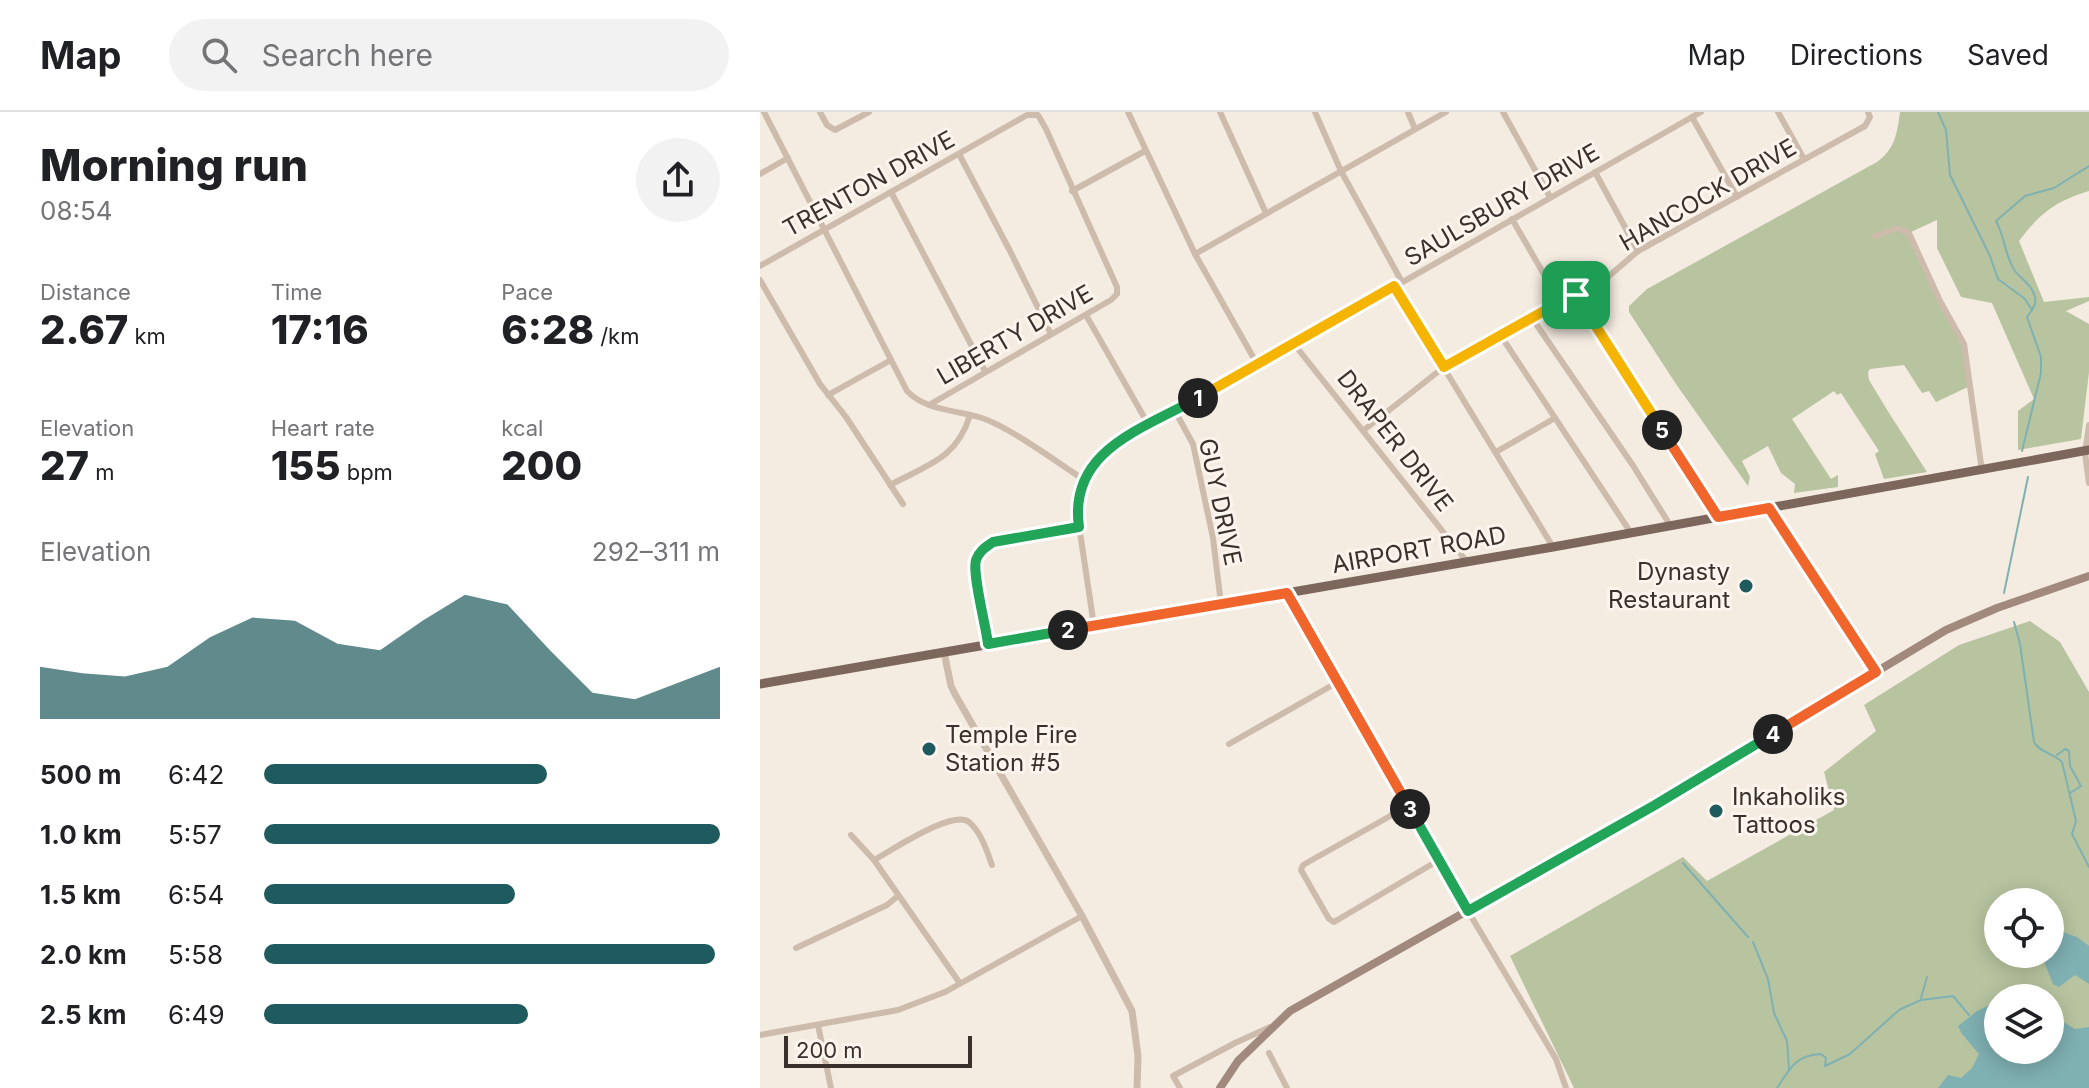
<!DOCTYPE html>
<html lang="en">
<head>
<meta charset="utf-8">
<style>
	body { margin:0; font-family:Inter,sans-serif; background:#f2f2f2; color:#202124; height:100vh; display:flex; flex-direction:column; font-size:30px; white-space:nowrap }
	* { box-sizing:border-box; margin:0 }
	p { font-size:26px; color:#757577 }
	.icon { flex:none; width:44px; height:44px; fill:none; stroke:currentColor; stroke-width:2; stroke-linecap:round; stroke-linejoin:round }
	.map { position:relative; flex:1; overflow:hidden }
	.details { display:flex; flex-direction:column; background:#fff; width:760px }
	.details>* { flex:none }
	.buttons { position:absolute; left:1224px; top:776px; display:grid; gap:16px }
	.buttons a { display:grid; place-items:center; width:80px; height:80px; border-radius:50%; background:#fff; box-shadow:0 4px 20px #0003; font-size:40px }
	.scale { position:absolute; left:24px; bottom:20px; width:188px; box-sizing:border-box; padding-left:8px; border:4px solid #3b302b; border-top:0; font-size:22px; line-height:28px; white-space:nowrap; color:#3b302b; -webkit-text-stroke:6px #fbf5ee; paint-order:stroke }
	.pin { position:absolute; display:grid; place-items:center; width:68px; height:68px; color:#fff; margin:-34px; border-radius:16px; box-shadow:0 4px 12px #0006 }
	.km { position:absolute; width:40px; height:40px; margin:-20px; border-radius:50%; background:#222; color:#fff; font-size:22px; line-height:40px; text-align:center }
	.round { display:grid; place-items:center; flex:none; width:84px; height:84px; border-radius:42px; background:#f2f2f2 }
	.head { display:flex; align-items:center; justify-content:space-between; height:136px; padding:0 40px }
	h1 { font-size:44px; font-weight:800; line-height:60px }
	.stats { display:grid; grid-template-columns:repeat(3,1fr); gap:12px; height:136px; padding:8px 40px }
	.stats div { display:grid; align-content:center }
	.stats b { font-size:40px; font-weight:800 }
	.stats small { font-size:22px; font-weight:400 }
	.stats p { font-size:22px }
	.chart { height:224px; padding:16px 40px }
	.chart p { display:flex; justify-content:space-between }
	.chart svg { width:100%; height:144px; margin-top:8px; fill:#1f5a5e; opacity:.7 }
	ul { padding:0 40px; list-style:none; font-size:26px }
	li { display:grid; grid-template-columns:128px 96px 1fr; align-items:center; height:60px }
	li i { height:20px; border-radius:10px; background:#1f5a5e }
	header { display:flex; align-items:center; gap:48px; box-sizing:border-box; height:112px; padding:0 40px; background:#fff; border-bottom:2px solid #e0e0e0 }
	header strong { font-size:38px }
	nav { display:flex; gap:44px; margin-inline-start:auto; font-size:28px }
	.search { width:560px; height:72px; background:#f2f2f2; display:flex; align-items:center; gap:20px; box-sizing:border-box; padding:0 28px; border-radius:44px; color:#757577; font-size:30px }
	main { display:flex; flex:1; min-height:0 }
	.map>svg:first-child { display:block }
</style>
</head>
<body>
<header>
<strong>Map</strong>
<div class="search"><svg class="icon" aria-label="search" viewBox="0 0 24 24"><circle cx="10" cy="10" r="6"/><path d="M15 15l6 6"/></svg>Search here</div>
<nav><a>Map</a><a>Directions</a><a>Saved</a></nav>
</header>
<main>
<section class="details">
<div class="head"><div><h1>Morning run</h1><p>08:54</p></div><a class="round"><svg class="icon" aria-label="share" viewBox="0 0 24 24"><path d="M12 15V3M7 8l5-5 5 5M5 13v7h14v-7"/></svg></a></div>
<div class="stats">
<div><p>Distance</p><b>2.67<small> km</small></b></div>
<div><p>Time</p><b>17:16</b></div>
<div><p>Pace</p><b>6:28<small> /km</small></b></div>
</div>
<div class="stats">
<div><p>Elevation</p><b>27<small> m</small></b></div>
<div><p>Heart rate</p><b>155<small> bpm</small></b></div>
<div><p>kcal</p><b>200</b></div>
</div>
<div class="chart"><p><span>Elevation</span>292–311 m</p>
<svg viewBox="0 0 160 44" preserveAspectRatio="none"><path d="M0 44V28L10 30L20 31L30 28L40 19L50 13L60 14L70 21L80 23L90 14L100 6L110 9L120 23L130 36L140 38L150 33L160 28V44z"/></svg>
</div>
<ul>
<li><b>500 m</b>6:42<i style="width:62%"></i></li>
<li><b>1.0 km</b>5:57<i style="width:100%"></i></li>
<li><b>1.5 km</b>6:54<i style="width:55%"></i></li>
<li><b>2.0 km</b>5:58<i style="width:99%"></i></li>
<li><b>2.5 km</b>6:49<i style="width:58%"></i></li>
</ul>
</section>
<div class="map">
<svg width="1329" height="976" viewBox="0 0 1329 976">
	<rect width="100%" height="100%" fill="#f4ebe1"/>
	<g fill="#b8c4a0" fill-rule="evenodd">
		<path d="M1140,0h189v79c-33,10 -49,22 -70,50l25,61 45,-5v4l-23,10 23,13v48l-8,67 -63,11v-39l16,-12 -42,-96 -31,-6 -24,-49v-28l-28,13 55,111 4,43 -32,15 -7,-11 -7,2 -18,-28 -34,4 -2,3 1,8 20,33 38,59 -43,7 -9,-25 4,-3 -38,-58 -4,2 -3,-4 -42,28 39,60 7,-4v12l-44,6 1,-9 -14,-11 -13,-27 -26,15 8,16 -2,9 -72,-102 -47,-72v-6l18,-17 230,-127c18,-13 20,-28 23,-50z"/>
		<path d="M1270,509l30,21 29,50v396h-515l-64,-132 173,-99 24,24 127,-71 -10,-38 52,-41 -12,-26 95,-60zM1238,790h52v52h-52zM1238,886h52v52h-52z"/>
	</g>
	<g fill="#7fb0b2">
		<polygon points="1302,820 1317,825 1329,834 1329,872 1315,863 1299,875 1293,872 1281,842 1290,842 1290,822"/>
		<polygon points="1234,891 1238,892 1238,908 1230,934 1235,940 1290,938 1290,902 1315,917 1329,915 1329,976 1178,976 1188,963 1201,966 1212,956 1219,942 1202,922 1198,914 1217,899"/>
	</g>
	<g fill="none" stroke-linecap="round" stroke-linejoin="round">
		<g stroke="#7fb0b2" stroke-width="2">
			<polyline points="1178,0 1186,18 1190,63 1230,144 1238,167 1265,187 1272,198 1267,205 1281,245 1281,261 1262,339"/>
			<path d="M1272,198c3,-6 4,-6 3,-13 -3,-12 -13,-17 -20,-26 -10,-14 -10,-34 -19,-50l29,-25 29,-8 35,-22"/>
			<polyline points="1244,481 1268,365"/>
			<path d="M1254,510l6,22 14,98c5,10 19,11 28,20l14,59 -4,13 17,33"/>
			<polyline points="1297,643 1305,637 1309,639 1310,654 1321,674 1310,681"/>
			<polyline points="923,751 988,825"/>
			<polyline points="993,830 1008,867 1014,901 1027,929 1029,958"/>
			<polyline points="1161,886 1167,865"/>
			<path d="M1017,976c13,-20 19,-33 44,-34l5,4 -1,8 25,-12 49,-44 22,-10 32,-4 16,19"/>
		</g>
		<g stroke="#cdbbac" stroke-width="6">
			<path d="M4,0l143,279c19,20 50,19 75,27 29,10 73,43 101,61"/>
			<polyline points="60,0 67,13 75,18 109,0"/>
			<polyline points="368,0 435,142 497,252"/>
			<polyline points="460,0 506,101"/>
			<polyline points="555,0 581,59 642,170"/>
			<polyline points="648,0 655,17"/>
			<polyline points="743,0 790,85"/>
			<polyline points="1018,0 1044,47"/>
			<polyline points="932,5 977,85"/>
			<polyline points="199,42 250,139 291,222"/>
			<polyline points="835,60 878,139"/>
			<polyline points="0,62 28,46"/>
			<polyline points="312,79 385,39"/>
			<polyline points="131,80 225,259"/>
			<polyline points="752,107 800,190"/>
			<polyline points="1115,124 1137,116 1149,121 1180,189 1204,232 1222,359"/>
			<polyline points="435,142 686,0"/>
			<polyline points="0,154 267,3 278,3 286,17 357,175 357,182 351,188 169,293"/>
			<polyline points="0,168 60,272 86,305 143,392"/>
			<polyline points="634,174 793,435"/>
			<polyline points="816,183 958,405"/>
			<polyline points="326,203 388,312"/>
			<polyline points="772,206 872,352 910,413"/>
			<polyline points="741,224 871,421"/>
			<polyline points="534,232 707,450"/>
			<polyline points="68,283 131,248"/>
			<polyline points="415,299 433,332 453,426 461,492"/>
			<polyline points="1329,313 1325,341 1329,371"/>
			<polyline points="604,318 684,255 800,190 842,170 878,139 1105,14 1110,5 1108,0"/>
			<polyline points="736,340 795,306"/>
			<path d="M130,373c37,-20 67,-26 80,-70"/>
			<polyline points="1009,396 1116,560"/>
			<polyline points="527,481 708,799 796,947 806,976"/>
			<polyline points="334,514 317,400 323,367 338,345 388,312 534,232 941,0"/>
			<path d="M228,532c-3,-18 -16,-70 -12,-84 3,-9 10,-13 17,-18l86,-15"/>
			<polyline points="469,632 578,570"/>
			<polyline points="648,694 543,753 541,758 569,807 574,810 679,748"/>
			<polyline points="91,723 114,748 199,870"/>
			<path d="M114,748c17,-9 79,-51 95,-38 12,10 18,29 23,43"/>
			<polyline points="36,836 127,793 138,784"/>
			<polyline points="58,913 71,976"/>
			<polyline points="0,923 138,898 185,880 322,804"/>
			<polyline points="509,941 527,976"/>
			<polyline points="420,976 413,964 475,931 510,915"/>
		</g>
		<polyline stroke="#cdbbac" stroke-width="7" points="184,540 191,574 196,584 322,804 372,899 378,944 377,976"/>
		<polyline stroke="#a18a7d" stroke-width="8" points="460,976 478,949 530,899 889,696 1186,518 1237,496 1329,464"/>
		<polyline stroke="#7d675c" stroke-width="9" points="0,572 793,435 1329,338"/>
	</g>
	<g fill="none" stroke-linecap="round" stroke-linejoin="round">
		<defs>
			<polyline id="split-1" points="438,286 634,174 684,255 800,190 816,183"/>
			<path id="split-2" d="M308,518l-80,14c-2,-18 -16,-70 -12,-84 3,-9 10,-13 17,-18l86,-15c-11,-77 64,-98 119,-129"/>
			<polyline id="split-3" points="308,518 527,481 650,697"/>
			<polyline id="split-4" points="650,697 708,799 895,693 1013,622"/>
			<polyline id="split-5" points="902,318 958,405 1009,396 1116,560 1013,622"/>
			<polyline id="split-6" points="816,183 902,318"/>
		</defs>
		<use href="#split-1" stroke="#fff" stroke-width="16"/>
		<use href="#split-2" stroke="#fff" stroke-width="16"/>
		<use href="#split-3" stroke="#fff" stroke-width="16"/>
		<use href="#split-4" stroke="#fff" stroke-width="16"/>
		<use href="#split-5" stroke="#fff" stroke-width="16"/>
		<use href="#split-6" stroke="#fff" stroke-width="16"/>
		<use href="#split-1" stroke="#f5b400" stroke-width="10"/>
		<use href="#split-2" stroke="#22a559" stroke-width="10"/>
		<use href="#split-3" stroke="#f0652b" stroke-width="10"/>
		<use href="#split-4" stroke="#22a559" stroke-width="10"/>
		<use href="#split-5" stroke="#f0652b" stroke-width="10"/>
		<use href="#split-6" stroke="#f5b400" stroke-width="10"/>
	</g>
	<g fill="#1f5a5e" stroke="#fbf5ee" stroke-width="3">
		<circle cx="986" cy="474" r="8"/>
		<circle cx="169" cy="637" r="8"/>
		<circle cx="956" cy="699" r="8"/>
	</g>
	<g text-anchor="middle" stroke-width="6" stroke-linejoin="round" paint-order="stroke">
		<g font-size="24" fill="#3b302b" stroke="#fbf5ee">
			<text transform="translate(109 72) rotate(-29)" y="8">TRENTON DRIVE</text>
			<text transform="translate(948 83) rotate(-30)" y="8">HANCOCK DRIVE</text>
			<text transform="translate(742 93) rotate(-30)" y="8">SAULSBURY DRIVE</text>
			<text transform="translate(255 223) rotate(-30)" y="8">LIBERTY DRIVE</text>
			<text transform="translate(635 329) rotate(52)" y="8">DRAPER DRIVE</text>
			<text transform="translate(460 390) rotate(78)" y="8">GUY DRIVE</text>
			<text transform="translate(659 438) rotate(-10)" y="8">AIRPORT ROAD</text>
		</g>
		<g font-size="24" fill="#3b302b" stroke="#fbf5ee" text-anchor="start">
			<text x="970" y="468" text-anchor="end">Dynasty<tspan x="970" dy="28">Restaurant</tspan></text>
			<text x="185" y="631">Temple Fire<tspan x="185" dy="28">Station #5</tspan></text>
			<text x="972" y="693">Inkaholiks<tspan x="972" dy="28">Tattoos</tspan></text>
		</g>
	</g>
</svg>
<div class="buttons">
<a><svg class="icon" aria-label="locate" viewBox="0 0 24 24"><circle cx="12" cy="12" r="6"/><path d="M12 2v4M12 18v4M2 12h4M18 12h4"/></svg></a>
<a><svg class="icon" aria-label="layers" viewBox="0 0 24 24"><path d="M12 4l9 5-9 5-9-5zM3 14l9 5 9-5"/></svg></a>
</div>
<div class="scale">200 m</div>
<div class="pin" style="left:816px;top:183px;background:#1e9e55"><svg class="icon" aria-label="arrive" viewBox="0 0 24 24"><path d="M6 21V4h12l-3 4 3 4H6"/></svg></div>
<b class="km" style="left:438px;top:286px">1</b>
<b class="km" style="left:308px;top:518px">2</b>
<b class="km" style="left:650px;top:697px">3</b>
<b class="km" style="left:1013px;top:622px">4</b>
<b class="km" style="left:902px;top:318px">5</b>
</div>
</main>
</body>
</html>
